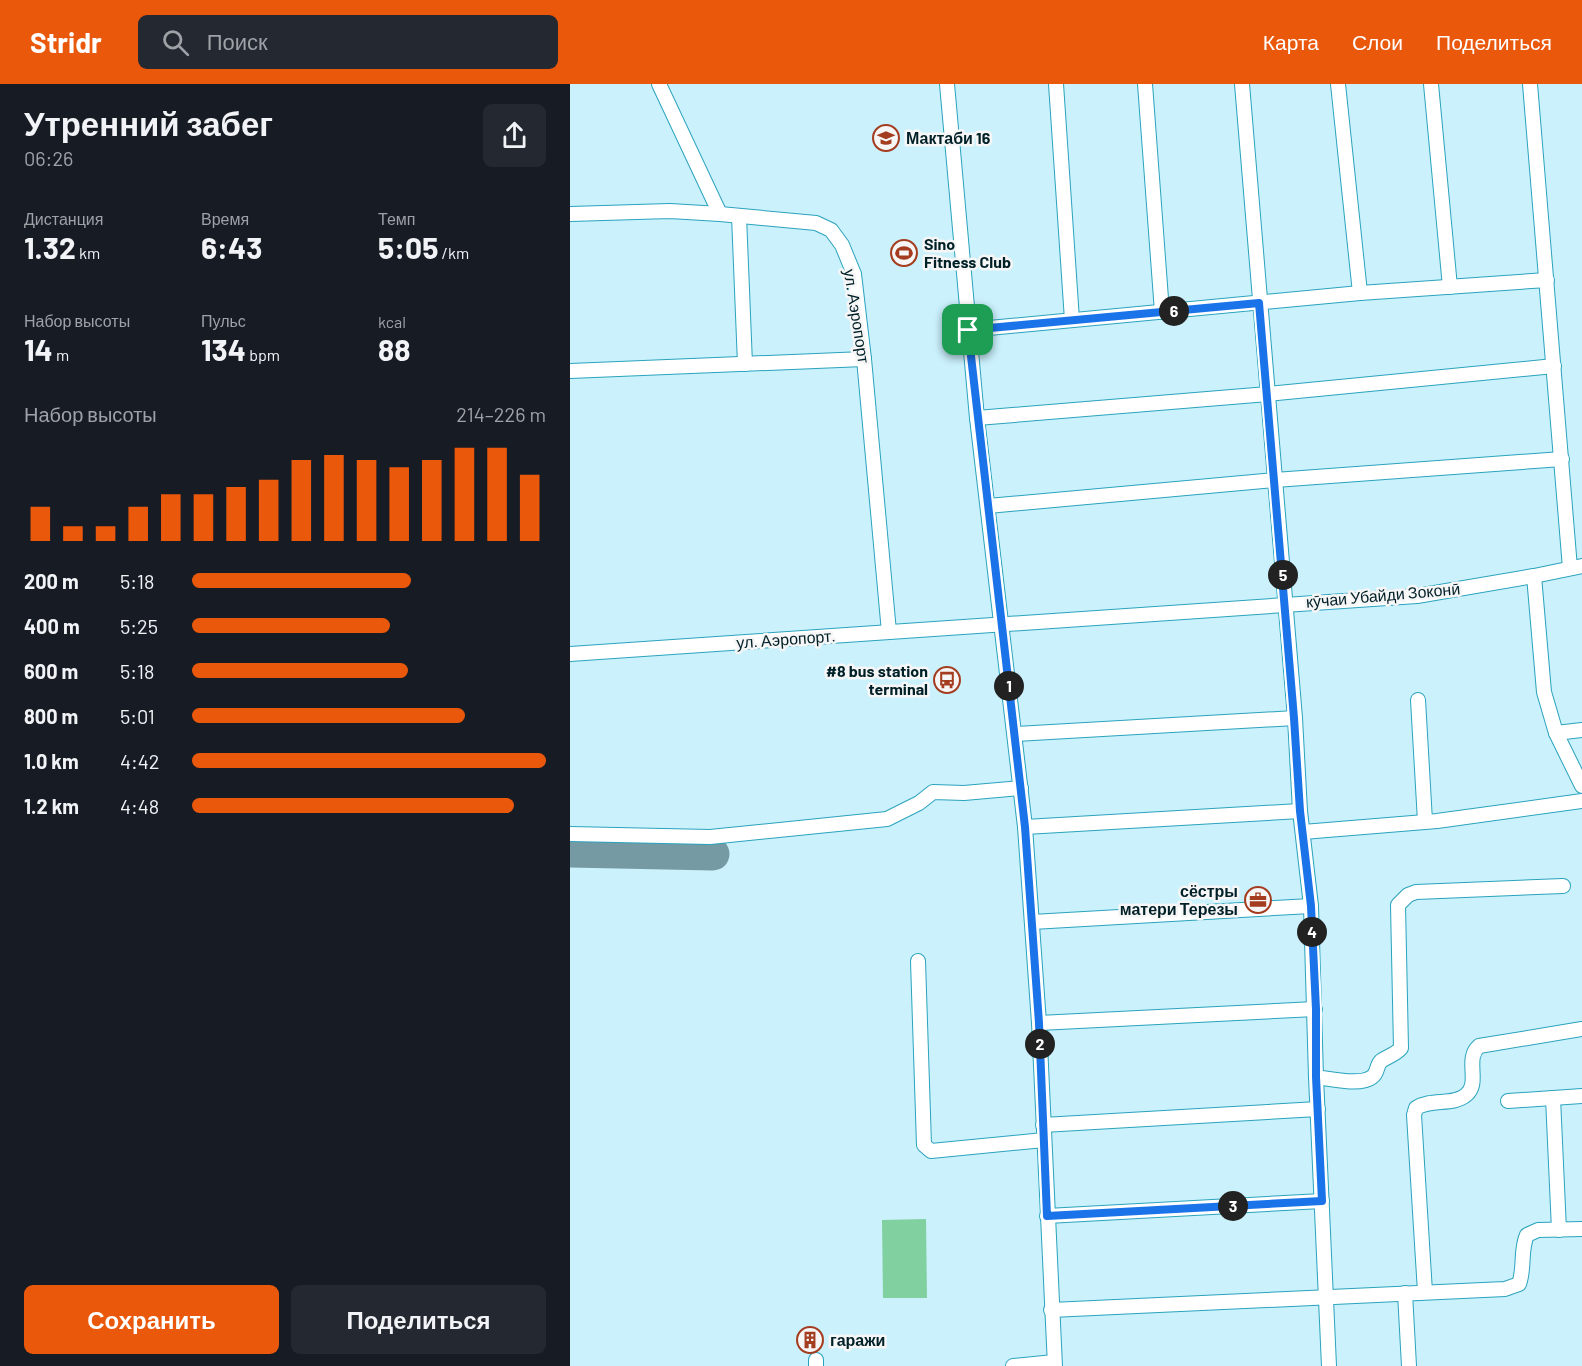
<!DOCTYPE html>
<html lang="ru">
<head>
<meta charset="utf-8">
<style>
	body { margin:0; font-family:Barlow,sans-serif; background:#242831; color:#f1f3f6; height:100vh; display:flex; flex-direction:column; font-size:22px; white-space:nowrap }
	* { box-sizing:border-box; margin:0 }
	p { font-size:20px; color:#9ea1a6 }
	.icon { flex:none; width:33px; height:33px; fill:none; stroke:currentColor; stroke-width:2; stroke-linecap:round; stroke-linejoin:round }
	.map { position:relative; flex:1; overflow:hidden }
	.panel { display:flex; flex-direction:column; background:#171b24; width:570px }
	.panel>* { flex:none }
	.pin { position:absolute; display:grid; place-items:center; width:51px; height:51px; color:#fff; margin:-26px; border-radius:12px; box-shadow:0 3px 9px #0006 }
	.km { position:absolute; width:30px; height:30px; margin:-15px; border-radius:50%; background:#222; color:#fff; font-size:16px; line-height:30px; text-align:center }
	.round { display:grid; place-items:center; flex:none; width:63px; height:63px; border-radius:9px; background:#242831 }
	.headline { display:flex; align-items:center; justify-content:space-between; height:102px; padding:0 24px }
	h1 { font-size:33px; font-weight:700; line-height:45px }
	.figures { display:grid; grid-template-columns:repeat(3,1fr); gap:9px; height:102px; padding:6px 24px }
	.figures div { display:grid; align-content:center }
	.figures b { font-size:30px; font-weight:700 }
	.figures small { font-size:16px; font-weight:400 }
	.figures p { font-size:16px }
	.chart { height:168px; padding:12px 24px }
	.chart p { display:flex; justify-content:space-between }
	.chart svg { width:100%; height:108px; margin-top:6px; stroke:#ea580c; stroke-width:6 }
	.primary-button { display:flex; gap:12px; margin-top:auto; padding:12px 24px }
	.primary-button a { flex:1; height:69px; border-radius:9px; background:#ea580c; color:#fff; font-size:24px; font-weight:700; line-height:69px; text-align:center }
	.primary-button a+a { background:#242831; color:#f1f3f6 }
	ul { padding:0 24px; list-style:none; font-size:20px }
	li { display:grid; grid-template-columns:96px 72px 1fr; align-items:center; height:45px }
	li i { height:15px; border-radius:8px; background:#ea580c }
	header { display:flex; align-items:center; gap:36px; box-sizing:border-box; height:84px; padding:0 30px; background:#ea580c; color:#fff }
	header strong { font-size:28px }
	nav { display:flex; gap:33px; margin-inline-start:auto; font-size:21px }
	.search { width:420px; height:54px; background:#242831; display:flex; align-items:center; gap:15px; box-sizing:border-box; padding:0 21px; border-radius:9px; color:#9ea1a6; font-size:22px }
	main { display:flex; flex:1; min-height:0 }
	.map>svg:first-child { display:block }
</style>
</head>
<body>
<header>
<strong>Stridr</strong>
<div class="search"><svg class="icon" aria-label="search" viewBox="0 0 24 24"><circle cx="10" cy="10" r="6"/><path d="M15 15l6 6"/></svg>Поиск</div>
<nav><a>Карта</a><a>Слои</a><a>Поделиться</a></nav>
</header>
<main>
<section class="panel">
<div class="headline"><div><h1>Утренний забег</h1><p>06:26</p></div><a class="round"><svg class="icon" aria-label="share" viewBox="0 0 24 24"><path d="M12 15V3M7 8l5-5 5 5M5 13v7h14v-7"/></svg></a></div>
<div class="figures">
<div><p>Дистанция</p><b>1.32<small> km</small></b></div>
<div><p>Время</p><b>6:43</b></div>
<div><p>Темп</p><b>5:05<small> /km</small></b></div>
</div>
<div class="figures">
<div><p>Набор высоты</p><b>14<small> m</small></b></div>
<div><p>Пульс</p><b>134<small> bpm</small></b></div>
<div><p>kcal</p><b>88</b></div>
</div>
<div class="chart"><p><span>Набор высоты</span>214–226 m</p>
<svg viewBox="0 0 160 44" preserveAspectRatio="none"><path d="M5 44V30M15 44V38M25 44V38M35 44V30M45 44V25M55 44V25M65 44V22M75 44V19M85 44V11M95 44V9M105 44V11M115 44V14M125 44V11M135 44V6M145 44V6M155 44V17"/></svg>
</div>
<ul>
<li><b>200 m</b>5:18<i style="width:62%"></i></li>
<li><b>400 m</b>5:25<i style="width:56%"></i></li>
<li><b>600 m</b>5:18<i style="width:61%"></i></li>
<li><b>800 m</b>5:01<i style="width:77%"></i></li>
<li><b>1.0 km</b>4:42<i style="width:100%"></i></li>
<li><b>1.2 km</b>4:48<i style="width:91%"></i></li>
</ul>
<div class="primary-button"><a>Сохранить</a><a>Поделиться</a></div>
</section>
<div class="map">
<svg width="1012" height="1282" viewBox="0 0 1012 1282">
	<rect width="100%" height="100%" fill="#caf1fc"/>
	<polygon fill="#81d0a0" points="356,1135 357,1214 313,1214 312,1136"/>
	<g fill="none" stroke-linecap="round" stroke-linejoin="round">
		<polyline stroke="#769aa4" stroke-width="33" points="0,767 143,770"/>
		<defs>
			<g id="minor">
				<polyline points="89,0 150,130"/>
				<polyline points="377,0 407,334 455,743 469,939 485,1282"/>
				<polyline points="486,0 502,236"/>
				<polyline points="575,0 592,228"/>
				<polyline points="672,0 725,634 730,727 741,822 746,993 759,1282"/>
				<polyline points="768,0 790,209"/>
				<polyline points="861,0 880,203"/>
				<polyline points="960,0 1000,484"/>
				<polyline points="0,130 100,127 150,130 246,139 261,146 272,161 284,190 294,275 319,548"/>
				<polyline points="169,132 175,280"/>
				<polyline points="398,246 790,209 977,196"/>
				<polyline points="0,287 294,275"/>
				<polyline points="407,334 698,310 984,282"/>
				<polyline points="418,422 705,396 992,375"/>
				<polyline points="964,492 974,608 986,649 1012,702"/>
				<polyline points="0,570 847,512 964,492 1012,482"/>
				<polyline points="848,616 855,737"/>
				<polyline points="986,649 1012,646"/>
				<polyline points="445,650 725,634"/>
				<polyline points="455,743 730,727"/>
				<polyline points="733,748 867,737 1012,717"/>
				<polyline points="0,750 140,753 317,735 349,719 363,708 394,709 451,704"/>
				<polyline points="462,838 741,822"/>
				<polyline points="348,877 354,1061 361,1067 474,1056"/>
				<polyline points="469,939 745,925"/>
				<path d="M746,993c14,2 45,9 56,0 6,-4 4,-11 9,-16 7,-5 14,-6 20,-13l-3,-143 10,-10 8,-3 147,-6"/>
				<polyline points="983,1014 989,1146"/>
				<polyline points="938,1017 1012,1012"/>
				<polyline points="473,1041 748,1025"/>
				<polyline points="477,1132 752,1117"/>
				<path d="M855,1208l-11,-177 2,-7c15,-10 37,-2 50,-13 15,-12 -2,-36 13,-49l103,-17"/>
				<polyline points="835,1209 839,1282"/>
				<path d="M481,1226l454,-21 14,-5c6,-16 1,-34 8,-49l11,-5 44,-1"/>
				<polyline points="246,1276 246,1282"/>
				<polyline points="443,1282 484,1278"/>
			</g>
		</defs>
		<use href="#minor" stroke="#2aa3bd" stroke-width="16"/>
		<use href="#minor" stroke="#fff" stroke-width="14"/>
	</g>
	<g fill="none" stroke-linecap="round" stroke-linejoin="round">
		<defs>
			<polygon id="route" points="689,219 724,634 730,727 741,822 746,925 746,993 752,1117 477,1132 469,939 455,743 398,246"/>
		</defs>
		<use href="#route" stroke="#fff" stroke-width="12"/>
		<use href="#route" stroke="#1a73e8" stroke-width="8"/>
	</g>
	<defs>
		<symbol id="school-ring" viewBox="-11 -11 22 22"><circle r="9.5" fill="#f6f6f6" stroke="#a43c1f" stroke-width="1.5"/><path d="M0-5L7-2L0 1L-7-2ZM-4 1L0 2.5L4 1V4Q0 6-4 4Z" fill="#a43c1f"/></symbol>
		<symbol id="stadium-ring" viewBox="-11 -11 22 22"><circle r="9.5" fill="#f6f6f6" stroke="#a43c1f" stroke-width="1.5"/><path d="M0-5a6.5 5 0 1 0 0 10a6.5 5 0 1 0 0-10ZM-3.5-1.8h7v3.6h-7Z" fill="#a43c1f"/></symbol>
		<symbol id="bus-ring" viewBox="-11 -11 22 22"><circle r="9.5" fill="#f6f6f6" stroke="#a43c1f" stroke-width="1.5"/><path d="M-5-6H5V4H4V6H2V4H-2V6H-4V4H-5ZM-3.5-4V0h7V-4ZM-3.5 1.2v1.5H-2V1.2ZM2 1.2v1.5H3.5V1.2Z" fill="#a43c1f"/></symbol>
		<symbol id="office-ring" viewBox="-11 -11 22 22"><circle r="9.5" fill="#f6f6f6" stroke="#a43c1f" stroke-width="1.5"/><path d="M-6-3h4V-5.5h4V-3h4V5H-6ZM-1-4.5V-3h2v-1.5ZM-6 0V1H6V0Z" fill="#a43c1f"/></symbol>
		<symbol id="building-ring" viewBox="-11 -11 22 22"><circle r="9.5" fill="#f6f6f6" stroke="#a43c1f" stroke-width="1.5"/><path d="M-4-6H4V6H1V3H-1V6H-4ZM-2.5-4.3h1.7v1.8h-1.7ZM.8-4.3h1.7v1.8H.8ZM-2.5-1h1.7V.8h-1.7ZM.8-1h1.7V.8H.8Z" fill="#a43c1f"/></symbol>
	</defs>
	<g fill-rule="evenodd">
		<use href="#school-ring" x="301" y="39" width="30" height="30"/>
		<use href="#stadium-ring" x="319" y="154" width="30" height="30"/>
		<use href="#bus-ring" x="362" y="581" width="30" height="30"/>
		<use href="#office-ring" x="673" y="801" width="30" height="30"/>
		<use href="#building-ring" x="225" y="1241" width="30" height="30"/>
	</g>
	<g text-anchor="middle" stroke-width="5" stroke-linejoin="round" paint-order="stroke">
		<g font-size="16" font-weight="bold" fill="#002028" stroke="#f6f6f6" text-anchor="start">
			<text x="336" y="60">Мактаби 16</text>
			<text x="354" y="166">Sino<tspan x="354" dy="18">Fitness Club</tspan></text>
			<text x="358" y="593" text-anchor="end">#8 bus station<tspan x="358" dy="18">terminal</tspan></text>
			<text x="668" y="813" text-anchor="end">сёстры<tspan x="668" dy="18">матери Терезы</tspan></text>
			<text x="260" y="1262">гаражи</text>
		</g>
		<g font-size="16" fill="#002028" stroke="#f6f6f6">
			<text transform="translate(287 232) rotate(81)" y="6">ул. Аэропорт</text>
			<text transform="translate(813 511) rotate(-5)" y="6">кӯчаи Убайди Зоконӣ</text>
			<text transform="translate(216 555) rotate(-4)" y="6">ул. Аэропорт.</text>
		</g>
	</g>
</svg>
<div class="pin" style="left:398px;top:246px;background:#1e9e55"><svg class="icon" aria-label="arrive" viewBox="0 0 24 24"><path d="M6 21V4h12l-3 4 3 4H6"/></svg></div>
<b class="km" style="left:439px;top:602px">1</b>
<b class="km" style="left:470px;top:960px">2</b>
<b class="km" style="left:663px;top:1122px">3</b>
<b class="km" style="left:742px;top:848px">4</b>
<b class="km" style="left:713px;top:491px">5</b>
<b class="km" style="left:604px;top:227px">6</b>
</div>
</main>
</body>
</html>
